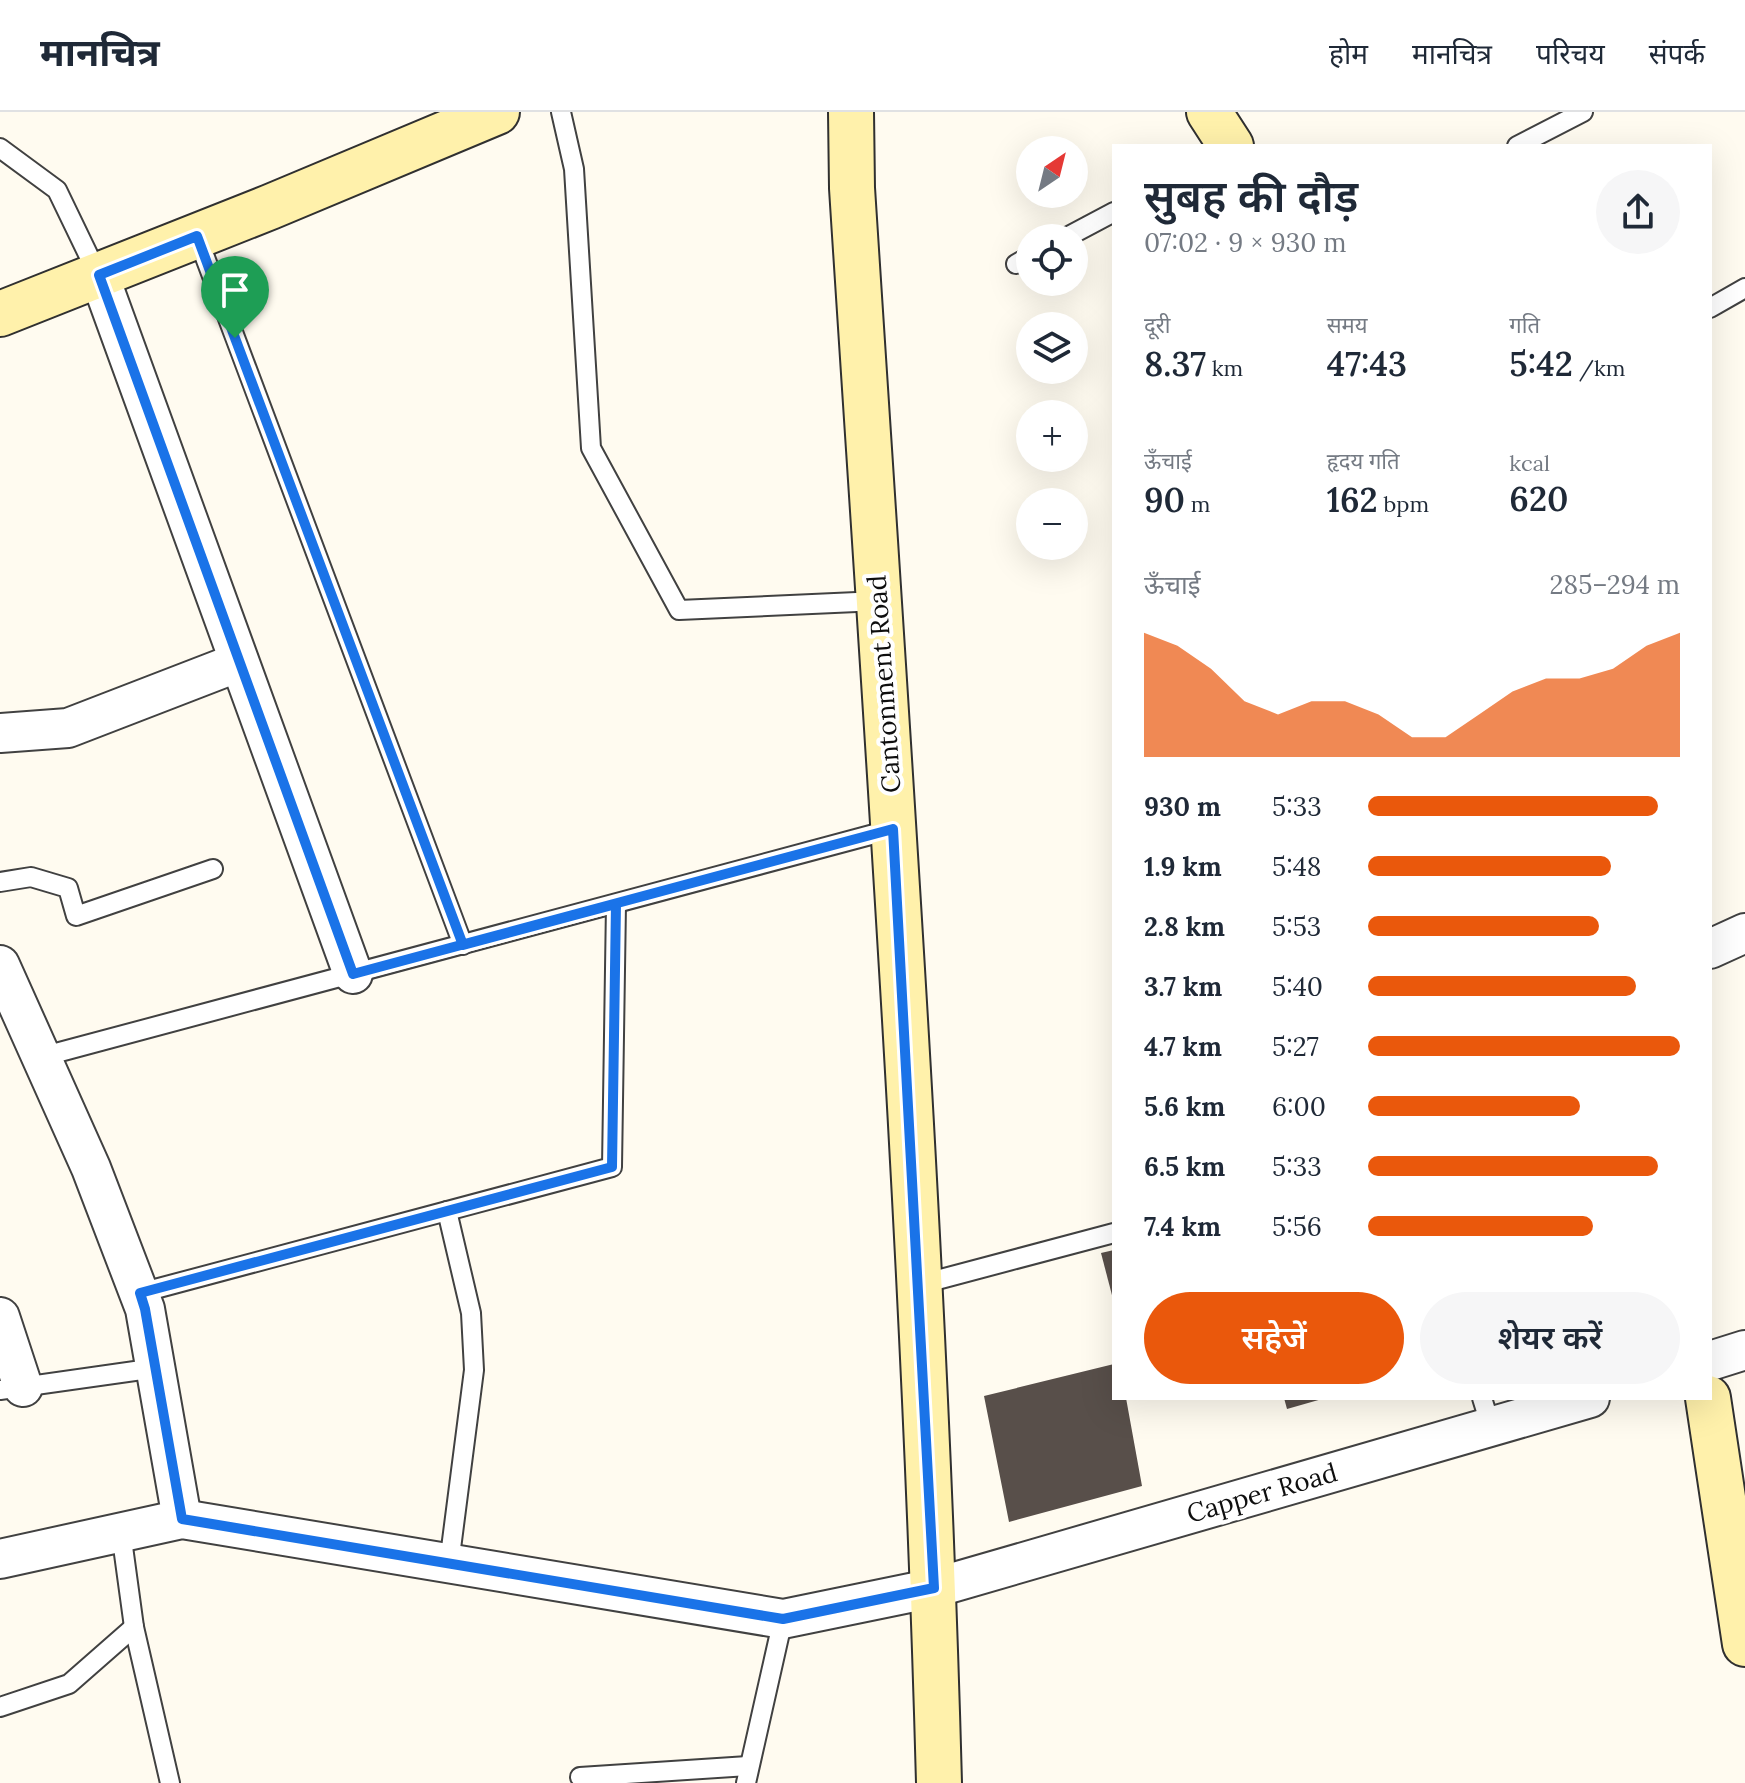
<!DOCTYPE html>
<html lang="hi">
<head>
<meta charset="utf-8">
<style>
	body { margin:0; font-family:Lora,"Noto Sans Devanagari",serif; background:#f6f6f7; color:#1f2937; height:100vh; display:flex; flex-direction:column; font-size:30px; white-space:nowrap }
	* { box-sizing:border-box; margin:0 }
	p { font-size:26px; color:#747a83 }
	.icon { flex:none; width:44px; height:44px; fill:none; stroke:currentColor; stroke-width:2; stroke-linecap:round; stroke-linejoin:round }
	.map { position:relative; flex:1; overflow:hidden }
	.panel { position:absolute; left:1112px; top:32px; width:600px; height:1256px; display:flex; flex-direction:column; background:#fff; border-radius:0px; box-shadow:0 8px 32px #0002 }
	.panel>* { flex:none }
	.needle { width:52px; rotate:35deg }
	.fabs { position:absolute; left:1016px; top:24px; display:grid; gap:16px }
	.fabs a { display:grid; place-items:center; width:72px; height:72px; border-radius:50%; background:#fff; box-shadow:0 8px 32px #0002; font-size:40px }
	.pin { position:absolute; display:grid; place-items:center; width:68px; height:68px; color:#fff; margin:-82px -34px; border-radius:50% 50% 50% 0; rotate:-45deg; box-shadow:0 0 8px #0007 }
	.pin .icon { rotate:45deg }
	.round { display:grid; place-items:center; flex:none; width:84px; height:84px; border-radius:42px; background:#f6f6f7 }
	.head { display:flex; align-items:center; justify-content:space-between; height:136px; padding:0 32px }
	h1 { font-size:44px; font-weight:600; line-height:60px }
	.figures { display:grid; grid-template-columns:repeat(3,1fr); gap:12px; height:136px; padding:8px 32px }
	.figures div { display:grid; align-content:center }
	.figures b { font-size:34px; font-weight:600 }
	.figures small { font-size:22px; font-weight:400 }
	.figures p { font-size:22px }
	.chart { height:224px; padding:16px 32px }
	.chart p { display:flex; justify-content:space-between }
	.chart svg { width:100%; height:144px; margin-top:8px; fill:#ea580c; opacity:.7 }
	.primary-button { display:flex; gap:16px; margin-top:auto; padding:16px 32px }
	.primary-button a { flex:1; height:92px; border-radius:48px; background:#ea580c; color:#fff; font-size:32px; font-weight:600; line-height:92px; text-align:center }
	.primary-button a+a { background:#f6f6f7; color:#1f2937 }
	ul { padding:0 32px; list-style:none; font-size:26px }
	li { display:grid; grid-template-columns:128px 96px 1fr; align-items:center; height:60px }
	li i { height:20px; border-radius:10px; background:#ea580c }
	header { display:flex; align-items:center; gap:48px; box-sizing:border-box; height:112px; padding:0 40px; background:#fff; border-bottom:2px solid #e0e1e3 }
	header strong { font-size:38px }
	nav { display:flex; gap:44px; margin-inline-start:auto; font-size:28px }
	.map>svg:first-child { display:block }
</style>
</head>
<body>
<header>
<strong>मानचित्र</strong>
<nav><a>होम</a><a>मानचित्र</a><a>परिचय</a><a>संपर्क</a></nav>
</header>
<div class="map">
<svg width="1745" height="1671" viewBox="0 0 1745 1671">
	<rect width="100%" height="100%" fill="#fffbf0"/>
	<g fill="#584f4a">
		<polygon points="1114,1138 1114,1187 1113,1187 1101,1141"/>
		<polygon points="1114,1252 1114,1286 1126,1286 1142,1374 1009,1410 984,1284"/>
		<polygon points="1284,1286 1322,1286 1322,1287 1287,1297"/>
	</g>
	<g fill="none" stroke-linecap="round" stroke-linejoin="round">
		<defs>
			<g id="lane">
				<polyline points="561,0 574,57 591,336 679,498 879,489"/>
				<polyline points="1517,34 1583,0"/>
				<polyline points="0,36 57,78 98,163"/>
				<polyline points="197,124 463,833"/>
				<polyline points="1065,126 1114,100"/>
				<polyline points="1016,152 1030,144"/>
				<polyline points="1710,196 1745,176"/>
				<polyline points="0,770 31,765 68,776 76,804 213,757"/>
				<polyline points="41,945 893,717"/>
				<polyline points="447,1099 471,1201 474,1258 449,1452"/>
				<polyline points="918,1173 1114,1121"/>
				<polyline points="140,1181 612,1055 616,792"/>
				<polyline points="0,1278 156,1256"/>
				<polyline points="1482,1286 1491,1315"/>
				<polyline points="121,1420 134,1515 170,1671"/>
				<polyline points="0,1595 69,1572 134,1515"/>
				<polyline points="580,1665 748,1654"/>
				<polyline points="746,1671 783,1507"/>
			</g>
			<g id="street">
				<polyline points="99,163 353,862"/>
				<polyline points="0,621 68,616 239,550"/>
				<polyline points="1710,837 1745,821"/>
				<polyline points="0,853 91,1056 145,1197 182,1407"/>
				<polyline points="0,1205 23,1275"/>
				<polyline points="1710,1249 1745,1238"/>
				<polyline points="0,1447 182,1407 783,1507 934,1476 1590,1286"/>
			</g>
			<g id="secondary">
				<path d="M851,0l1,76c34,531 73,1063 87,1595"/>
				<polyline points="1209,0 1231,34"/>
				<polyline points="0,202 270,95 497,0"/>
				<polyline points="1708,1286 1745,1532"/>
			</g>
		</defs>
		<use href="#lane" stroke="#414141" stroke-width="22"/>
		<use href="#street" stroke="#414141" stroke-width="42"/>
		<use href="#secondary" stroke="#303030" stroke-width="48"/>
		<use href="#lane" stroke="#fff" stroke-width="18"/>
		<use href="#street" stroke="#fff" stroke-width="38"/>
		<use href="#secondary" stroke="#fff1ab" stroke-width="44"/>
	</g>
	<g fill="none" stroke-linecap="round" stroke-linejoin="round">
		<defs>
			<path id="route" d="M235,226l228,607 153,-41 -4,263 -472,126 5,16 37,210 601,100 151,-31 -41,-759c-180,49 -360,97 -540,145l-254,-699 98,-39 38,102"/>
		</defs>
		<use href="#route" stroke="#fff" stroke-width="16"/>
		<use href="#route" stroke="#1a73e8" stroke-width="10"/>
	</g>
	<g text-anchor="middle" stroke-width="8" stroke-linejoin="round" paint-order="stroke">
		<g font-size="26" fill="#0e0e0e" stroke="#fff">
			<text transform="translate(884 572) rotate(-94)" y="9">Cantonment Road</text>
			<text transform="translate(1262 1381) rotate(-16)" y="9">Capper Road</text>
		</g>
	</g>
</svg>
<div class="fabs">
<a><svg class="needle" viewBox="-14 -14 28 28"><path d="M0-13l5 13h-10z" fill="#e53935"/><path d="M0 13l5-13h-10z" fill="#747a83"/></svg></a>
<a><svg class="icon" aria-label="locate" viewBox="0 0 24 24"><circle cx="12" cy="12" r="6"/><path d="M12 2v4M12 18v4M2 12h4M18 12h4"/></svg></a>
<a><svg class="icon" aria-label="layers" viewBox="0 0 24 24"><path d="M12 4l9 5-9 5-9-5zM3 14l9 5 9-5"/></svg></a>
<a>+</a>
<a>−</a>
</div>
<div class="pin" style="left:235px;top:226px;background:#1e9e55"><svg class="icon" aria-label="arrive" viewBox="0 0 24 24"><path d="M6 21V4h12l-3 4 3 4H6"/></svg></div>
<section class="panel">
<div class="head"><div><h1>सुबह की दौड़</h1><p>07:02 · 9 × 930 m</p></div><a class="round"><svg class="icon" aria-label="share" viewBox="0 0 24 24"><path d="M12 15V3M7 8l5-5 5 5M5 13v7h14v-7"/></svg></a></div>
<div class="figures">
<div><p>दूरी</p><b>8.37<small> km</small></b></div>
<div><p>समय</p><b>47:43</b></div>
<div><p>गति</p><b>5:42<small> /km</small></b></div>
</div>
<div class="figures">
<div><p>ऊँचाई</p><b>90<small> m</small></b></div>
<div><p>हृदय गति</p><b>162<small> bpm</small></b></div>
<div><p>kcal</p><b>620</b></div>
</div>
<div class="chart"><p><span>ऊँचाई</span>285–294 m</p>
<svg viewBox="0 0 160 44" preserveAspectRatio="none"><path d="M0 44V6L10 10L20 17L30 27L40 31L50 27L60 27L70 31L80 38L90 38L100 31L110 24L120 20L130 20L140 17L150 10L160 6V44z"/></svg>
</div>
<ul>
<li><b>930 m</b>5:33<i style="width:93%"></i></li>
<li><b>1.9 km</b>5:48<i style="width:78%"></i></li>
<li><b>2.8 km</b>5:53<i style="width:74%"></i></li>
<li><b>3.7 km</b>5:40<i style="width:86%"></i></li>
<li><b>4.7 km</b>5:27<i style="width:100%"></i></li>
<li><b>5.6 km</b>6:00<i style="width:68%"></i></li>
<li><b>6.5 km</b>5:33<i style="width:93%"></i></li>
<li><b>7.4 km</b>5:56<i style="width:72%"></i></li>
</ul>
<div class="primary-button"><a>सहेजें</a><a>शेयर करें</a></div>
</section>
</div>
</body>
</html>
